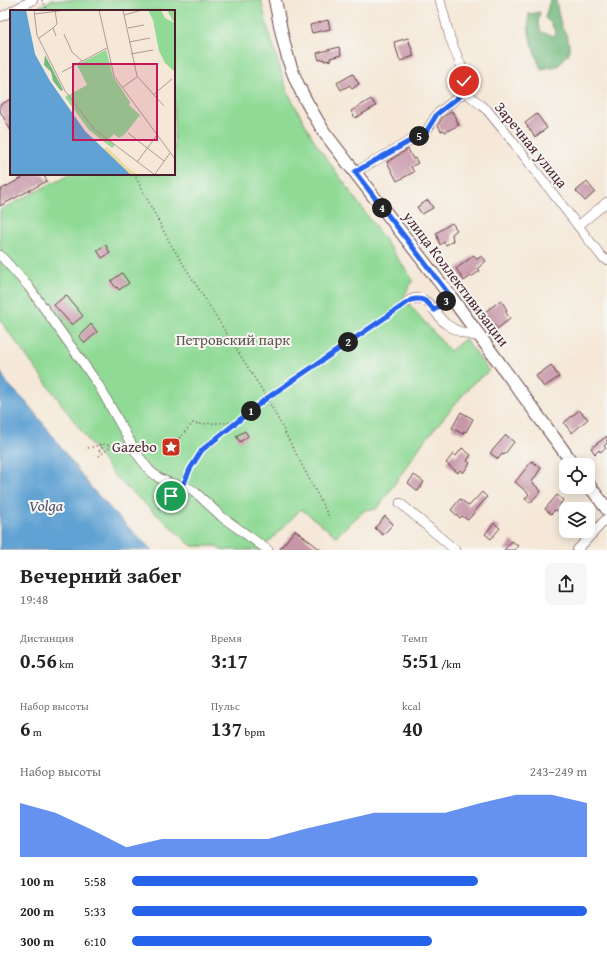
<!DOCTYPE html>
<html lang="ru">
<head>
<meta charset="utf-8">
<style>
	body { margin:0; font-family:"Gentium Book Plus",serif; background:#f6f6f6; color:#222; height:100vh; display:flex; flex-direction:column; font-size:15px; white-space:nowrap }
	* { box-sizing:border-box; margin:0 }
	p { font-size:13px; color:#767676 }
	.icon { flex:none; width:22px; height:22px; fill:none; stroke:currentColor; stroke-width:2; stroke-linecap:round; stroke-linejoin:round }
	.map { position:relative; height:550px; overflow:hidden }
	.sheet { display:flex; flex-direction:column; background:#fff; flex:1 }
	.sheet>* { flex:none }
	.fabs { position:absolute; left:559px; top:458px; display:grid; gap:8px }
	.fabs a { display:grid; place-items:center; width:36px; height:36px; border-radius:8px; background:#fff; box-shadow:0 2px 10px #0003; font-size:20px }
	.pin { position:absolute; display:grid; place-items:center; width:34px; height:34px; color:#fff; margin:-17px; border:2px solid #fff; border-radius:50%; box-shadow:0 1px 4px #0007 }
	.km { position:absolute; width:20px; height:20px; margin:-10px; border-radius:50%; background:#222; color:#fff; font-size:11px; line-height:20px; text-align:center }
	.round { display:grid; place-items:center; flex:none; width:42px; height:42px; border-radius:8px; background:#f6f6f6 }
	.overview { display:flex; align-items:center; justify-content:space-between; height:68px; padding:0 20px }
	h1 { font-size:22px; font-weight:800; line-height:30px }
	.metrics { display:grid; grid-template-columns:repeat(3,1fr); gap:6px; height:68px; padding:4px 20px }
	.metrics div { display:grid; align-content:center }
	.metrics b { font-size:20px; font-weight:800 }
	.metrics small { font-size:11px; font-weight:400 }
	.metrics p { font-size:11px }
	.chart { height:112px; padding:8px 20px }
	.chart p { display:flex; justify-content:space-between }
	.chart svg { width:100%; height:72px; margin-top:4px; fill:#2563eb; opacity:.7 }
	ul { padding:0 20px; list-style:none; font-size:13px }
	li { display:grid; grid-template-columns:64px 48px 1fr; align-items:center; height:30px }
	li i { height:10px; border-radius:5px; background:#2563eb }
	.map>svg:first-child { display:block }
</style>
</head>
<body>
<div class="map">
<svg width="607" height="550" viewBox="0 0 607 550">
	<rect width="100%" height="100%" fill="#f6f6f2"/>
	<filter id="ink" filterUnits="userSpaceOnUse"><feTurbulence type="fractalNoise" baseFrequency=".025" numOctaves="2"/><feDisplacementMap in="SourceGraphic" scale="8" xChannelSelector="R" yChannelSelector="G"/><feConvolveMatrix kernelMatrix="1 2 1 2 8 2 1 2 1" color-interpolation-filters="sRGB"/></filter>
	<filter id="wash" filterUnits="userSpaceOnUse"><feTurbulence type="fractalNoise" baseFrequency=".012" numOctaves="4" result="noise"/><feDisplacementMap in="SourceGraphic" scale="16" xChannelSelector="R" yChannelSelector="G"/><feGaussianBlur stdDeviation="0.9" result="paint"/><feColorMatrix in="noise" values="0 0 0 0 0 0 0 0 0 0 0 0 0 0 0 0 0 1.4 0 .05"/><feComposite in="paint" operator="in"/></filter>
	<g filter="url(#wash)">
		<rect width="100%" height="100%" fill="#f5e8d8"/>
		<polygon fill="#90da96" stroke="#6d7c60" points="51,0 261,0 269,33 287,91 315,142 413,280 404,296 407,302 450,351 465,339 489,371 473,383 424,441 380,505 376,509 365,510 336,536 301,509 262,549 263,550 220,550 216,546 192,546 115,477 0,320 0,210 70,174 174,174 174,11 33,11 33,10"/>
		<path fill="#74ba7f" stroke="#5f6c55" d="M550,0h6l2,12 4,16 5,7 2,9v9l-11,13 -17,3c-7,-19 -15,-33 -12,-55l11,-2 -2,11 3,9 13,4 2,-3 -6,-11 -5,-4z"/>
		<polygon fill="#60a2d3" stroke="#55607f" points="0,371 7,383 26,402 45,426 92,489 129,528 152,550 0,550"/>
		<g id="blocks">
			<g fill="#c796a8">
				<polygon points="328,20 330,29 312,33 310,25"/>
				<polygon points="408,38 414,56 400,61 394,42"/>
				<polygon points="339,47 341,55 330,58 331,60 324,61 324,59 319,60 317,53"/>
				<polygon points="353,74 359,84 352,89 350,85 341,90 337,83"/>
				<polygon points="11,99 11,131 0,111 0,105"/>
				<polygon points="371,99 376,106 355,118 351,111"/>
				<polygon points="452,111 459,125 445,132 444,130 441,131 438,125 442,118"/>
				<polygon points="537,114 547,128 535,137 525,123"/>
				<polygon points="408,149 413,159 415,158 418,163 411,167 414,172 397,181 387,162"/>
				<polygon points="29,174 43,174 47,181 0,206 0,190"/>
				<polygon points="587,182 595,192 585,201 576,191"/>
				<polygon points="428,200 433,208 422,214 417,207"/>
				<polygon points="452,223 457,230 452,234 453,241 446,245 444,242 440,245 436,233"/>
				<polygon points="106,245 110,253 102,258 97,250"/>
				<polygon points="474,255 477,259 482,256 486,261 478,268 480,271 471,277 471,276 464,281 456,269"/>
				<polygon points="122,273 129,283 119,290 117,287 116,288 111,281"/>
				<polygon points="66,295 83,316 72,325 54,305"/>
				<polygon points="501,300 507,310 505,311 510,319 497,329 485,312"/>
				<polygon points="91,324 97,332 85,343 79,336"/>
				<polygon points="551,365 559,377 544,387 536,376"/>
				<polygon points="579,410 588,419 572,433 564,423"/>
				<polygon points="461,412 473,419 466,432 464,431 463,434 452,428"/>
				<polygon points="245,431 248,436 240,442 236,436"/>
				<polygon points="506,435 514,442 504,455 502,454 498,459 490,453"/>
				<polygon points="607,436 607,443 604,446 606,448 600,452 599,450 595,454 591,448"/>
				<polygon points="462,448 471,455 467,461 470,463 463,473 460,470 458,473 446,463 453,454 456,456"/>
				<polygon points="532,461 541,468 532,482 541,491 530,503 525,499 529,494 515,482"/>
				<polygon points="414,475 424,482 418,491 408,483"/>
				<polygon points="482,492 487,497 468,520 462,516 460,518 451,510 460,499 469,506"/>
				<polygon points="557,495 563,500 559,506 560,507 556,511 555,510 551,514 545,509"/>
				<polygon points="385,516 393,524 383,535 375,528"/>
				<polygon points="494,523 500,528 491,539 485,534"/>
				<polygon points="295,530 321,550 279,550"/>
				<polygon points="512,541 518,546 515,550 504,550"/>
			</g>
		</g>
	</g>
	<g filter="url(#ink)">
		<use href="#blocks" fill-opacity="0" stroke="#643d45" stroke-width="1"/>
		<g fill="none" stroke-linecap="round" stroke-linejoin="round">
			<defs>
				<g id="minor">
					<polyline points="440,0 450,38 464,73 463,81 465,92 487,110 514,143 602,257 607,260"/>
					<polyline points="12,11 33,0"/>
					<polyline points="0,17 11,12"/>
					<polyline points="355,172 426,132 437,114 465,92"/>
					<polyline points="578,226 607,202"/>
					<polyline points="0,255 28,286 81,360 99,386 137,454 150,471 159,478 168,482 175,485 185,486 194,491 222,517 268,550"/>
					<path d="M407,302c20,-14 27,13 39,22 10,7 21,11 34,13"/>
					<polyline points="434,310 451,297"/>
					<polyline points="400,503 455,550"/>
					<polyline points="577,550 607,518"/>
				</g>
				<g id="major">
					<path d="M275,0c6,30 11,61 25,89 7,15 16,29 24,43l127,165 123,168"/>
					<polyline points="588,484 607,509"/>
				</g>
			</defs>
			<use href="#minor" stroke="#643d45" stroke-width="10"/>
			<use href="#major" stroke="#643d45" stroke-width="14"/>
			<g stroke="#643d45" stroke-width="1.5" stroke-dasharray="1 3" stroke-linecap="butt">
				<polyline points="42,0 48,11"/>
				<polyline points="134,174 170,243 267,398 330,519"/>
				<polyline points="171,447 193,423 200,424 237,422"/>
				<polyline points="88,448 103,444 113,446"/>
				<polyline points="99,451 102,448 99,444"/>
				<path d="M99,456c7,-6 13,-12 24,-9"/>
				<polyline points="186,479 190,469 201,450 237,422 267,398 401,307"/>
				<polyline points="159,508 161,504 173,493"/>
			</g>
			<use href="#minor" stroke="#fff" stroke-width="9"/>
			<use href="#major" stroke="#fff" stroke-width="12"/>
		</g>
	</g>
	<g fill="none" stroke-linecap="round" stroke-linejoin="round" filter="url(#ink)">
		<defs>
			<path id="route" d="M171,496l14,-15 5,-12 12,-19 65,-52 144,-98c12,-3 16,1 23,10l17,-13 -96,-125 71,-40 11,-18 28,-22 -1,-11"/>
		</defs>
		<use href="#route" stroke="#fff" stroke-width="8"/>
		<use href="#route" stroke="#2563eb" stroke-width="5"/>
	</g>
	<defs>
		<symbol id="sight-square" viewBox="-11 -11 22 22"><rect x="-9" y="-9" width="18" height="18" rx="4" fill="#c8321e" stroke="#f6f6f2"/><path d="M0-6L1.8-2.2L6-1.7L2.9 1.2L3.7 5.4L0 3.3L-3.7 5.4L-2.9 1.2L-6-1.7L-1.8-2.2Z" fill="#fff"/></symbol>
	</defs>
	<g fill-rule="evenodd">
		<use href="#sight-square" x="160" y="436" width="22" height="22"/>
	</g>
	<g text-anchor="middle" stroke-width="4" stroke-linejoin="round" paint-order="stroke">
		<g font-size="15" fill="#4a1f2b" stroke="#f6f6f2">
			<text transform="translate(531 145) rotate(51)" y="5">Заречная улица</text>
			<text transform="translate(456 279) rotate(53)" y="5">улица Коллективизации</text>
		</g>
		<g font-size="15" fill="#5f574b" stroke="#f6f6f2">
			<text x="233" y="345">Петровский парк</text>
		</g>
		<g font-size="15" fill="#4a1f2b" stroke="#f6f6f2" text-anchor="end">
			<text x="157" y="452">Gazebo</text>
		</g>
		<g font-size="16" font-style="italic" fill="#53536e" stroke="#f6f6f2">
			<text x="46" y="511">Volga</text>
		</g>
	</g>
	<g transform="translate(10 10)">
		<rect width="165" height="165" fill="#f5e8d8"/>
		<path d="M138,0h13l4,8 9,5 -7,-13h8v62l-10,-9 -6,-12 -6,-31zM96,40l7,26 17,26 -1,3 11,10 -15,19 -6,4 -5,-4 -5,5 6,6 -3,3 -23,-18 -24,-33 22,-12 -10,-20z" fill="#90da96"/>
		<path d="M35,45l9,17 9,18 -2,1 -8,-10 -2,-9 -7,-7z" fill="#74ba7f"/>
		<path d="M97,137l21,21 11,7h-8l-28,-26z" fill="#eeda9e"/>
		<path d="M0,0h16l9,44 15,27 35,50 46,44h-121z" fill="#60a2d3"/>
		<path fill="none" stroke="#b19893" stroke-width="1" d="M24,0l3,25 28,56 29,38 61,46M45,0l2,14 -4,4 3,8M89,0l15,66 61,83M113,0l14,66 27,30M25,4l31,-4M114,5l18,-5M118,18l16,-3M54,24l8,18 10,9M29,28l14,-10M119,32l21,-4M121,44l22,-4M52,62l45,-24M113,77l14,-10M143,85l19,-16M118,123l36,28M127,152l20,-27M145,164l15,-21"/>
		<path fill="#c2185b" fill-opacity="0.15" stroke="#c2185b" stroke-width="2" d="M63,54h84v76h-84z"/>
		<rect width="165" height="165" fill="none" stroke="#4a1f2b" stroke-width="2"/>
	</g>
</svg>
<div class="fabs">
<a><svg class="icon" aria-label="locate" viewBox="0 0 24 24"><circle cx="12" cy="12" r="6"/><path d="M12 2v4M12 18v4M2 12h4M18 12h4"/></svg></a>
<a><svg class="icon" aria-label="layers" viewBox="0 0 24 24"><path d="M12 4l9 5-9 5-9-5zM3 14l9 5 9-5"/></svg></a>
</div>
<div class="pin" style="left:171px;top:496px;background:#1e9e55"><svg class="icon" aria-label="arrive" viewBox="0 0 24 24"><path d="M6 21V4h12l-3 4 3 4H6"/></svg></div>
<div class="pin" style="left:464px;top:81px;background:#d93025"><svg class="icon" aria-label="check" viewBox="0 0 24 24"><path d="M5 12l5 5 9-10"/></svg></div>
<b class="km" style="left:251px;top:411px">1</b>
<b class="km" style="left:348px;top:342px">2</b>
<b class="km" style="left:446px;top:301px">3</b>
<b class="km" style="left:382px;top:208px">4</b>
<b class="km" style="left:419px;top:136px">5</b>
</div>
<section class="sheet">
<div class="overview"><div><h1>Вечерний забег</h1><p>19:48</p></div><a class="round"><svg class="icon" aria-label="share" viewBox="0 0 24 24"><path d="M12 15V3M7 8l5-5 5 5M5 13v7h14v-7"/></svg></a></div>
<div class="metrics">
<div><p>Дистанция</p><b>0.56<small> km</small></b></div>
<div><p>Время</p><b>3:17</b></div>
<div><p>Темп</p><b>5:51<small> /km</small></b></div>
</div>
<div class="metrics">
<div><p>Набор высоты</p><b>6<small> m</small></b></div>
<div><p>Пульс</p><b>137<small> bpm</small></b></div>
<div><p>kcal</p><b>40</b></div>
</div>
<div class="chart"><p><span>Набор высоты</span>243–249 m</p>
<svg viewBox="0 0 160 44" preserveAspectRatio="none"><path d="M0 44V11L10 17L20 27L30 38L40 33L50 33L60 33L70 33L80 27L90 22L100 17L110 17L120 17L130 11L140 6L150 6L160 11V44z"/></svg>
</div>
<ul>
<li><b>100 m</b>5:58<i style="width:76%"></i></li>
<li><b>200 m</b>5:33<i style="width:100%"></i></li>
<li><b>300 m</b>6:10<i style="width:66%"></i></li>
</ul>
</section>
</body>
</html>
